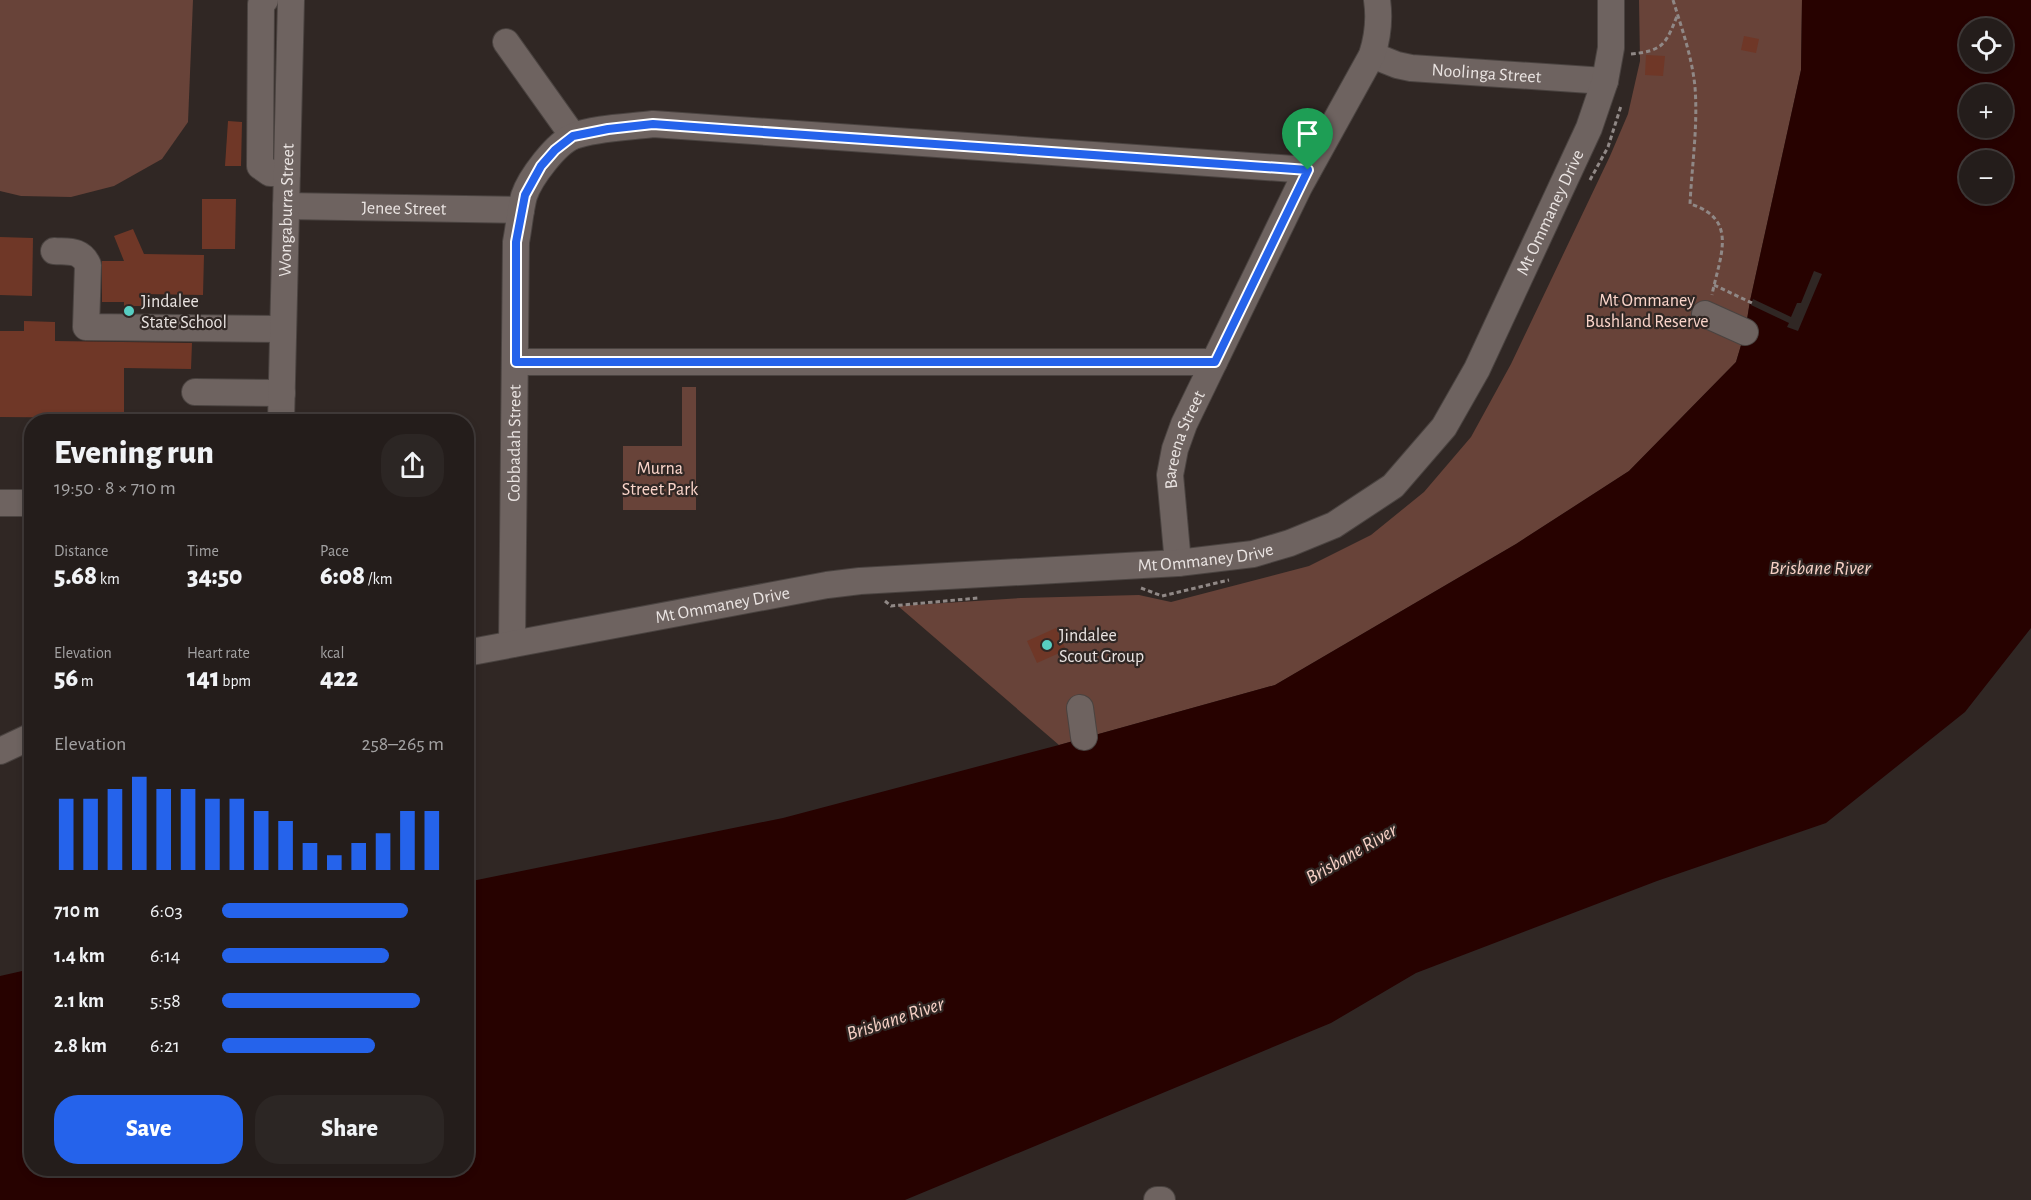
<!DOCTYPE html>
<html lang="en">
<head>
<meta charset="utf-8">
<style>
	body { margin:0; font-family:"Alegreya Sans",sans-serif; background:#2c2624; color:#f1f3f6; height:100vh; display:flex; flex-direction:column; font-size:22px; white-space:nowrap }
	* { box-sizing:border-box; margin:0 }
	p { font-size:20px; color:#a3a2a3 }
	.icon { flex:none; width:33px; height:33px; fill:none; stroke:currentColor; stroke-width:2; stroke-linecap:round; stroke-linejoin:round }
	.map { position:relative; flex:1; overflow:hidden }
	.details { position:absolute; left:24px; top:414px; width:450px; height:762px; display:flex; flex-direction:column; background:#241d1b; border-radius:24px; box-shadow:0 3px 9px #0003,0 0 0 2px #413b3a }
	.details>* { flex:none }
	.buttons { position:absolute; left:1959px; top:18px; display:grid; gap:12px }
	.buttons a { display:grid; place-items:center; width:54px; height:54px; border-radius:50%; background:#241d1b; box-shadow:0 3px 9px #0003,0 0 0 2px #413b3a; font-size:30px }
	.pin { position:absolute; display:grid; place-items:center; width:51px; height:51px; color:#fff; margin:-62px -26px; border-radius:50% 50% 50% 0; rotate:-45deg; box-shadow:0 0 6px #0007 }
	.pin .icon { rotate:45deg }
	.round { display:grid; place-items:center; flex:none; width:63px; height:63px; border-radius:24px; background:#2c2624 }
	.headline { display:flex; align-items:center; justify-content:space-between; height:102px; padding:0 30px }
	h1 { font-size:33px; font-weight:800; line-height:45px }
	.metrics { display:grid; grid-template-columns:repeat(3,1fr); gap:9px; height:102px; padding:6px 30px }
	.metrics div { display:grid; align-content:center }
	.metrics b { font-size:26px; font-weight:800 }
	.metrics small { font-size:16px; font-weight:400 }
	.metrics p { font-size:16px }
	.chart { height:168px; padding:12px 30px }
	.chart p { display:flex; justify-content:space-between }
	.chart svg { width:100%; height:108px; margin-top:6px; stroke:#2563eb; stroke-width:6 }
	.button { display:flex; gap:12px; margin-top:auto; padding:12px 30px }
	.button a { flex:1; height:69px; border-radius:24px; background:#2563eb; color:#fff; font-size:24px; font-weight:800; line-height:69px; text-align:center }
	.button a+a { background:#2c2624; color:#f1f3f6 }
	ul { padding:0 30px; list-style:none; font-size:20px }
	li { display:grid; grid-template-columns:96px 72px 1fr; align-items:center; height:45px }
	li i { height:15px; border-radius:8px; background:#2563eb }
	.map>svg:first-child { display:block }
</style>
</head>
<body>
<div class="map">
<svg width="2031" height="1200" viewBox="0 0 2031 1200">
	<rect width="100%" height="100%" fill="#302724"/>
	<g fill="#684339">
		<polygon points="0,0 193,0 188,122 162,159 114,186 71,197 21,196 0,191"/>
		<polygon points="1639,0 1802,0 1801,70 1750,301 1745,332 1736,362 1629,471 1516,544 1275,685 1059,745 898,606 1021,598 1139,595 1171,602 1309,566 1371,535 1424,492 1471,437 1511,364 1610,156 1628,114 1640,61"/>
		<polygon points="682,387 696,387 696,510 623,510 623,446 682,446"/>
	</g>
	<path fill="#270200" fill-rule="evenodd" d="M1802,0h229v628l-66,84 -139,111 -169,58 -241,92 -85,50 -426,177h-905v-224l31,-7 1,199h434l1,-286 316,-64 276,-73 216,-60 241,-141 113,-73 107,-109 9,-30 5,-31 51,-231zM1970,28h32v34h-32zM1970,94h32v34h-32zM1970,160h32v34h-32z"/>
	<polygon fill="#302724" points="1814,271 1822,274 1798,331 1787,327 1789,323 1751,305 1753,299 1791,317 1797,303 1801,303"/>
	<g fill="#6f3727">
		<polygon points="1744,36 1759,39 1756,53 1741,50"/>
		<polygon points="1646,55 1665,56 1663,76 1645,75"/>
		<polygon points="228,121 242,122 241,166 225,166"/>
		<polygon points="202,199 236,199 235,249 202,249"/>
		<polygon points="133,229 144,254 204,255 203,295 143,294 143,306 124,306 124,302 102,302 102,261 124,261 114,236"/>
		<polygon points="0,237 33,238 32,296 0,295"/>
		<polygon points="24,321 55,322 55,341 192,343 191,369 124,368 124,418 0,417 0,331 24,331"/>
		<polygon points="1056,628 1066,650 1037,663 1027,641"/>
	</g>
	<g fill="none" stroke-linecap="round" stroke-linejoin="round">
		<defs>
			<g id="minor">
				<polyline points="265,0 261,4 260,166 270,173 287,173"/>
				<polyline points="506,42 573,136"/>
				<path id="s1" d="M1372,55l25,10 14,3 194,13"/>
				<path id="s2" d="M286,206l235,4"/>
				<path d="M54,251c14,1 27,-2 34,14l-2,62 197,2"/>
				<polyline points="1705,314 1745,332"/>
				<polyline points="516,362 1214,362"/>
				<polyline points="195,392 282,393"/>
				<path id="s3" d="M281,422l10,-422"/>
				<polyline points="0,503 32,503"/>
				<path id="s4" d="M1178,563l-8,-88 5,-26 9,-25 115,-237 73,-132c6,-19 8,-35 5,-55"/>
				<path id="s5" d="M512,644l4,-402c3,-15 4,-31 8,-46 6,-18 32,-53 50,-60 20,-8 56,-9 79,-12l655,46"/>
				<path id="s6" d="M466,653l361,-68 33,-4 318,-18 75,-9 37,-11 44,-18 59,-39 51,-59 33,-58 112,-241 16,-47 6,-33v-48"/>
				<polyline points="1080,708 1084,737"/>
				<polyline points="0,751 32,736"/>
				<polyline points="1157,1200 1162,1200"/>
			</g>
		</defs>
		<use href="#minor" stroke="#4a4340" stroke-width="28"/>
		<g stroke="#908886" stroke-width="3" stroke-dasharray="4.5 3" stroke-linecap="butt">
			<path d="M1673,0c9,29 19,57 22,87 3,39 -3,77 -5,117 50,15 29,54 22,91"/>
			<path d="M1631,54c32,-3 35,-10 46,-38"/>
			<polyline points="1590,180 1608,147 1621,106"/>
			<polyline points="1714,285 1752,303"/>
			<polyline points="1141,588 1162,596 1229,580"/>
			<polyline points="885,601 891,606 978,598"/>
		</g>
		<use href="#minor" stroke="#6e6360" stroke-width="26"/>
	</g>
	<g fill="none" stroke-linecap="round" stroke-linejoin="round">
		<defs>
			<polygon id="route" points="653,124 735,130 1308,170 1215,362 516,362 516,242 525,195 541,166 555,150 573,136 608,129"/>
		</defs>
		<use href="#route" stroke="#fff" stroke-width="12"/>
		<use href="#route" stroke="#2563eb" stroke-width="8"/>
	</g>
	<g fill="#57cec2" stroke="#302724" stroke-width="2">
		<circle cx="129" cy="311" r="6"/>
		<circle cx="1047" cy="645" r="6"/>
	</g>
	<g text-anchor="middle" stroke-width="4.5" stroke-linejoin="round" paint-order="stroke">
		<g font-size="18" fill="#eae4e2" stroke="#302724">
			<text dy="6" stroke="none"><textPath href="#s1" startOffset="117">Noolinga Street</textPath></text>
			<text dy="6" stroke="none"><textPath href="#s2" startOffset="118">Jenee Street</textPath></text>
			<text dy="6" stroke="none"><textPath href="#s3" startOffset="212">Wongaburra Street</textPath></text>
			<text dy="6" stroke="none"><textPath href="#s6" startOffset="1269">Mt Ommaney Drive</textPath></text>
			<text dy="6" stroke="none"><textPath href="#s4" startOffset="126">Bareena Street</textPath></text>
			<text dy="6" stroke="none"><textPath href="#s5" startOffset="201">Cobbadah Street</textPath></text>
			<text dy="6" stroke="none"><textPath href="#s6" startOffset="747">Mt Ommaney Drive</textPath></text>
			<text dy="6" stroke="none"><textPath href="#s6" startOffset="261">Mt Ommaney Drive</textPath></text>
		</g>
		<g font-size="18" fill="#fbd5ca" stroke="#302724">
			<text x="1647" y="306">Mt Ommaney<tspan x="1647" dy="21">Bushland Reserve</tspan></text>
			<text x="660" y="474">Murna<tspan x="660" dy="21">Street Park</tspan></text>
		</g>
		<g font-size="18" fill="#eae4e2" stroke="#302724" text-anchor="start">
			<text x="141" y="307">Jindalee<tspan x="141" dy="21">State School</tspan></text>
			<text x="1059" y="641">Jindalee<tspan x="1059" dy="21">Scout Group</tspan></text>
		</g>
		<g font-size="20" font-style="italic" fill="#f7d1c6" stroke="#302724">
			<text x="1820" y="574">Brisbane River</text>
			<text transform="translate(1351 853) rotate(-30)" y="7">Brisbane River</text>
			<text transform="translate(895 1018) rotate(-18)" y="7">Brisbane River</text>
		</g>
	</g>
</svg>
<div class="buttons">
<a><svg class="icon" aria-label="locate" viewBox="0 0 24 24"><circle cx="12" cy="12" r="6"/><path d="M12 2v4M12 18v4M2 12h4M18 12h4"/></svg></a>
<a>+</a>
<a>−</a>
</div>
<div class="pin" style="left:1308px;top:170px;background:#1e9e55"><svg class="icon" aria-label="arrive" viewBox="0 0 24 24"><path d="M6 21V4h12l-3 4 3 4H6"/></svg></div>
<section class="details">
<div class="headline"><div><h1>Evening run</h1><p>19:50 · 8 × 710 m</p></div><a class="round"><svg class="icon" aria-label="share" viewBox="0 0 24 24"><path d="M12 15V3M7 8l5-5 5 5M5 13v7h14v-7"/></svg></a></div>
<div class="metrics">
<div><p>Distance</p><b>5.68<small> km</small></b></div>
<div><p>Time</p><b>34:50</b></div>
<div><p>Pace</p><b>6:08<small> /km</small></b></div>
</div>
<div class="metrics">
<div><p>Elevation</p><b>56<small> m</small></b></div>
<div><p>Heart rate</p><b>141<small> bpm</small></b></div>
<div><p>kcal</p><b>422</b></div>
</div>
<div class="chart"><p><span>Elevation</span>258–265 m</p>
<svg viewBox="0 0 160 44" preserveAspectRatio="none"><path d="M5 44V15M15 44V15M25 44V11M35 44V6M45 44V11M55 44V11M65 44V15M75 44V15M85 44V20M95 44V24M105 44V33M115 44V38M125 44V33M135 44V29M145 44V20M155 44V20"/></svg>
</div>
<ul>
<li><b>710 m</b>6:03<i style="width:84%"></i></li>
<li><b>1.4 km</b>6:14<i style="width:75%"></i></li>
<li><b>2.1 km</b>5:58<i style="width:89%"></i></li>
<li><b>2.8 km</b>6:21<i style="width:69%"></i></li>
</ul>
<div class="button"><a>Save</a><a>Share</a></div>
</section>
</div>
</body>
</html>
